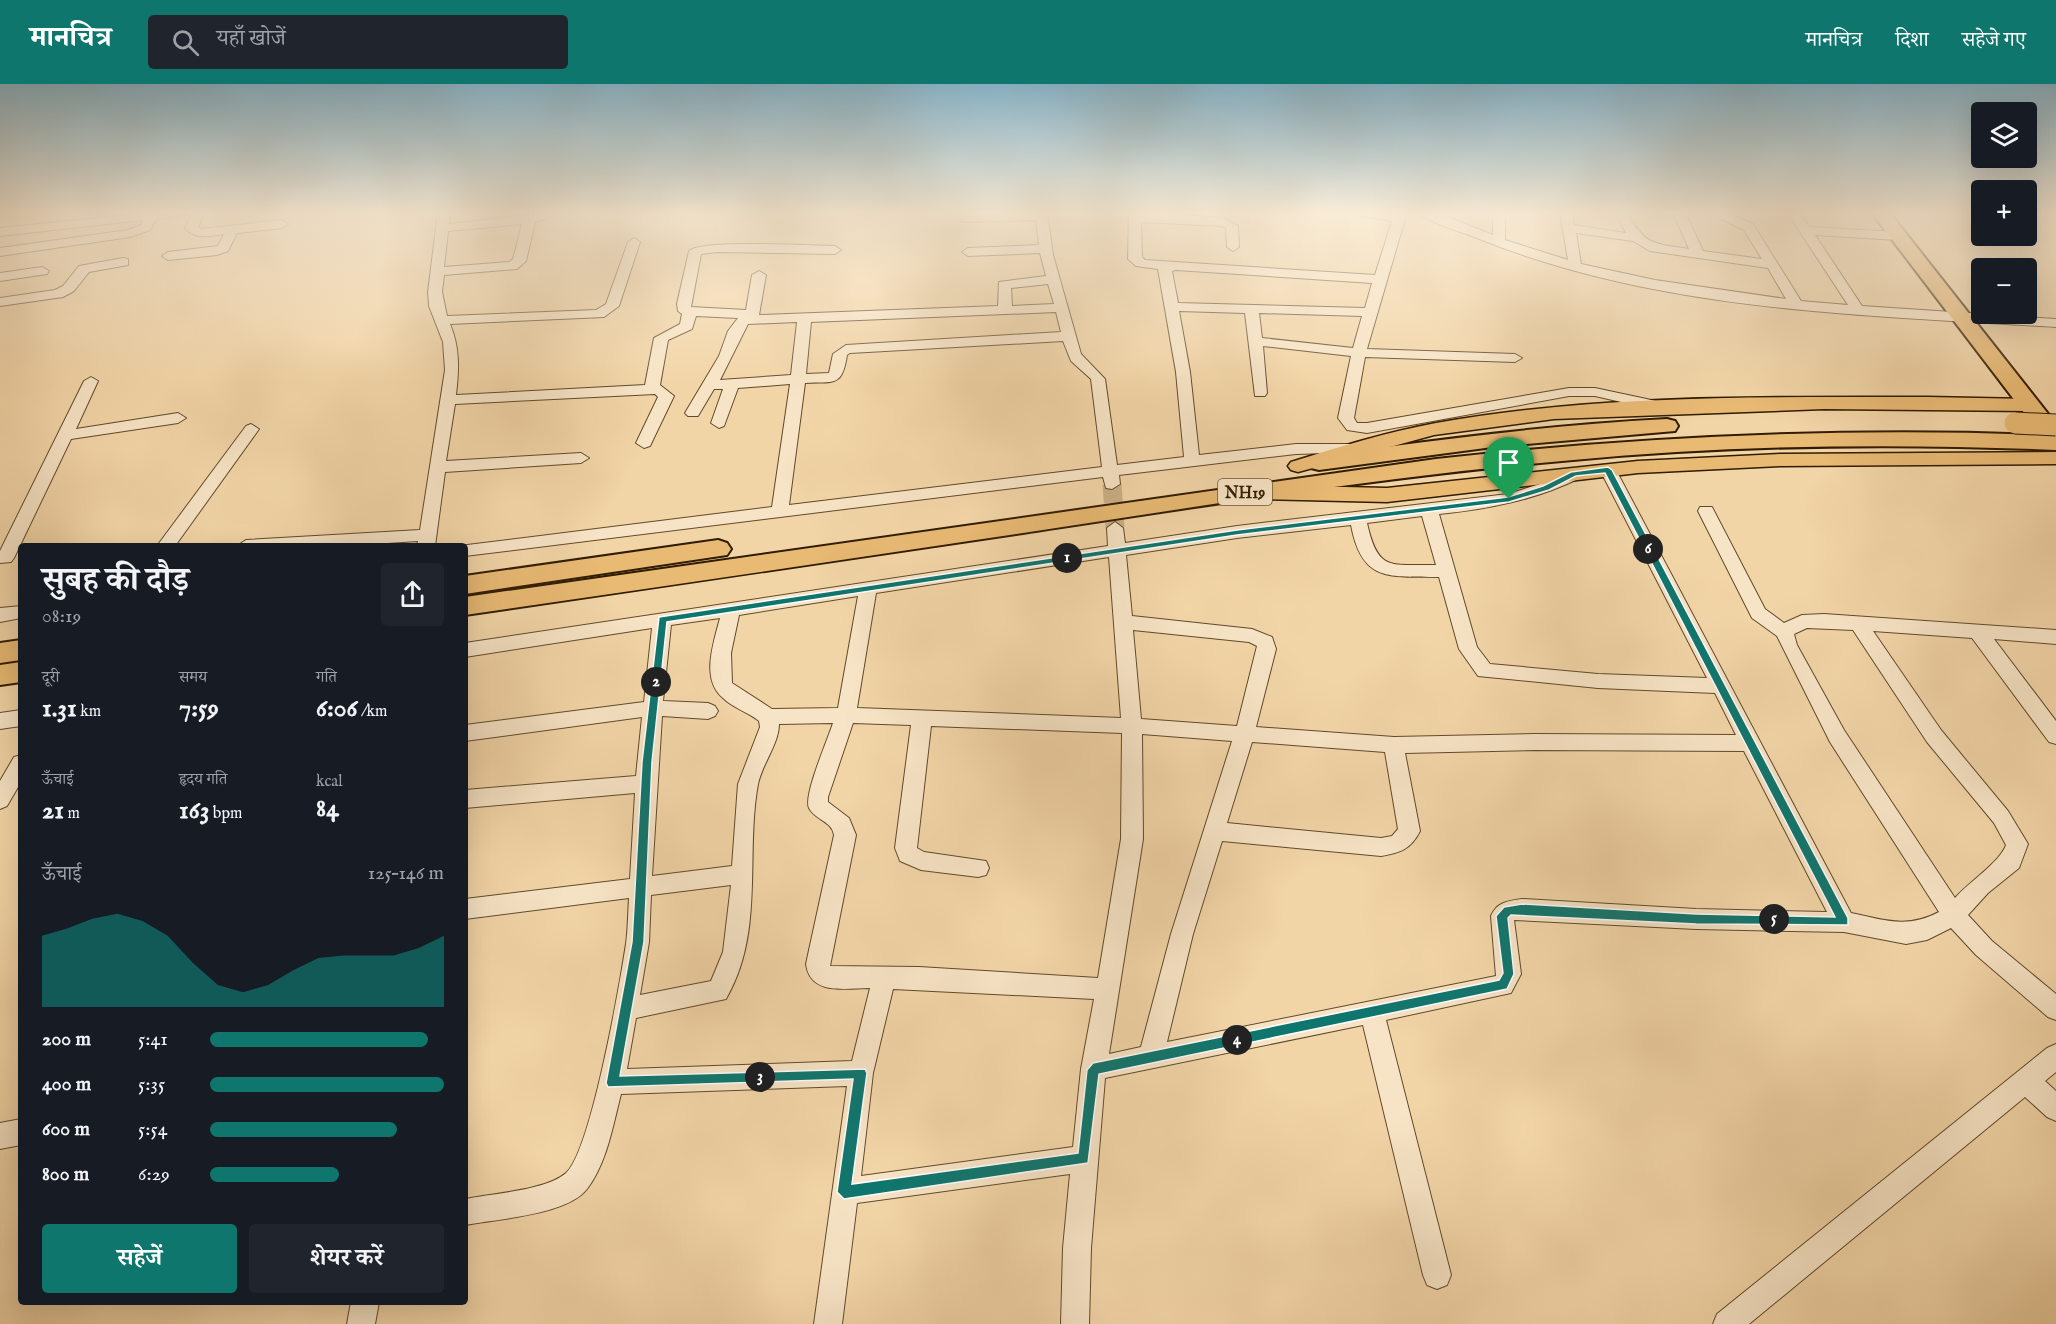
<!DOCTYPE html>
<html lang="hi">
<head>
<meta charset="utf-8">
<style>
	body { margin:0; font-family:"IM FELL English","Noto Serif Devanagari",serif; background:#20242c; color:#f1f3f6; height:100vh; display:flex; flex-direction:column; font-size:22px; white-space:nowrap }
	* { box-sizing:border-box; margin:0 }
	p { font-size:20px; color:#9ea1a6 }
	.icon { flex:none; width:33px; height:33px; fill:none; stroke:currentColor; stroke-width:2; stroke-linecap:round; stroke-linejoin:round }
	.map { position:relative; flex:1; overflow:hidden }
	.side { position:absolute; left:18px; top:459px; width:450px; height:762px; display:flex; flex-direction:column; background:#171b24; border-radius:6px; box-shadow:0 6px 24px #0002 }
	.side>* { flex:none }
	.controls { position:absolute; left:1971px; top:18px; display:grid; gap:12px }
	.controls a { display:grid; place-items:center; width:66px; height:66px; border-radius:6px; background:#171b24; box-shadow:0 6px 24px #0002; font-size:30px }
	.pin { position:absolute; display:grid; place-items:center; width:51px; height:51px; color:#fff; margin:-62px -26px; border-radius:50% 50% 50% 0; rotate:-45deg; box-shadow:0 0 6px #0007 }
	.pin .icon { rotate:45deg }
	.km { position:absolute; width:30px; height:30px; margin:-15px; border-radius:50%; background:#222; color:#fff; font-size:16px; line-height:30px; text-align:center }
	.round { display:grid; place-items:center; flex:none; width:63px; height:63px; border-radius:6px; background:#20242c }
	.overview { display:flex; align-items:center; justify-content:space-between; height:102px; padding:0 24px }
	h1 { font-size:33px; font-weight:700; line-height:45px }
	.figures { display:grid; grid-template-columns:repeat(3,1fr); gap:9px; height:102px; padding:6px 24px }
	.figures div { display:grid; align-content:center }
	.figures b { font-size:26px; font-weight:700 }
	.figures small { font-size:16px; font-weight:400 }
	.figures p { font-size:16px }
	.chart { height:168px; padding:12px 24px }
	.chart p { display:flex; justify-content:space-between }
	.chart svg { width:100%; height:108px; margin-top:6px; fill:#0f766e; opacity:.7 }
	.button { display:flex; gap:12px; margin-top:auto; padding:12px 24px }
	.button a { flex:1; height:69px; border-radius:6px; background:#0f766e; color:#fff; font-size:24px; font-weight:700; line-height:69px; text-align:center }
	.button a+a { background:#20242c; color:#f1f3f6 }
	ul { padding:0 24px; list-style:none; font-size:20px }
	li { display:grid; grid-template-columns:96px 72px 1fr; align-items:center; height:45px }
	li i { height:15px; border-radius:8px; background:#0f766e }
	header { display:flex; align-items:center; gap:36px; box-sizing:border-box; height:84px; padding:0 30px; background:#0f766e; color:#fff }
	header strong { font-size:28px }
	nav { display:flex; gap:33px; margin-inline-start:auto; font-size:21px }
	.search { width:420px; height:54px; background:#20242c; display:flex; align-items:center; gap:15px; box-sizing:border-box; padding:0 21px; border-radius:6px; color:#9ea1a6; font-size:22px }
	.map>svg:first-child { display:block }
</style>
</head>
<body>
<header>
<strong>मानचित्र</strong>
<div class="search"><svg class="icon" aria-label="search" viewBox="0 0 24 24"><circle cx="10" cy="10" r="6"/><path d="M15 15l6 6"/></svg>यहाँ खोजें</div>
<nav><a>मानचित्र</a><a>दिशा</a><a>सहेजे गए</a></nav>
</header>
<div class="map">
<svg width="2056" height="1240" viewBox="0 0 2056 1240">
	<rect width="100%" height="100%" fill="#f2d5a7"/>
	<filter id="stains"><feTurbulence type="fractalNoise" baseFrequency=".00333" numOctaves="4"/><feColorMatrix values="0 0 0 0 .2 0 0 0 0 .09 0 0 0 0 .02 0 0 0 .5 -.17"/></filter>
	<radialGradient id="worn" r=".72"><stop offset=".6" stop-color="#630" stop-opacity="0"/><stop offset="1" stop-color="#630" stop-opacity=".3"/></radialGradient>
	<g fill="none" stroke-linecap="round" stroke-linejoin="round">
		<polyline stroke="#cbb086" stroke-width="19" stroke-dasharray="19 10" stroke-linecap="butt" points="1112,400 1115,444"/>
		<defs>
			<g id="minor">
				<path d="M155,128h50l-7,15 3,2 81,-9 6,4 -6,4 -45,5 -9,18 -11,4 -49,5 -6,-4 6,-4 50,-6 6,-12c-15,2 -28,6 -39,-6l7,-14 -36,5 -6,11 -20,7 -130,19v-8l128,-18 13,-5 2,-5 -143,16v-8z"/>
				<path d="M438,128h12l-1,12 103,-12 -6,7 -11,3 -9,39 -9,8 -73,6 -2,17 5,24 149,-6 10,-6 22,-62 6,-4 6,4 -21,64 -15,11 -154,7c10,24 9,45 6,71l189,-10 9,-47 26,-14 2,-10 -4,-3 -1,-7 12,-53c13,-12 122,-5 146,-5l6,4 -6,4 -117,-2 -17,2 -10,53 55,3 6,-35 7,-4 7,4 -7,40 239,-9 1,-24 47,-6 -6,-23 -72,3 -6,-4 6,-4 71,-3 -3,-25 -72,2 -6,-4 6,-4 83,-2 6,43 28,99 24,25 12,86 67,-8 -8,-85 -18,-103 -22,-3 -8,-7 1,-47 94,6 15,8 1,21 -6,4 -6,-4 -1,-19 -5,-2 -80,-4 1,35 3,3 230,15 17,-54 -30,-5 -6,-4h51l-40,137 148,5 7,4 -7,4 -150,-5 -11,61 3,5h10l202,-35h26l75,16 3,3 -8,5 -70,-16h-26l-202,37 -20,-3 -9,-12 13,-62 -88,-10 4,47 -2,3h-10l-10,-83 -66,-2 11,61 9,83 97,-11h56l6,2 2,3 -2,3 -62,2 -177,21 1,9 -8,5 -6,-1 -3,-11 -638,79v-10h-6l313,-39 18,-123 -52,4 -14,38 -5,2 -8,-5 12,-34h-9l-16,27h-10l-3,-3 34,-57 9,-25 10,-13 -42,-2 -4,13 -24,11 -8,45 14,11 -24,50 -6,2 -8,-5 22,-46 -3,-3 -200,10 -9,57 135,-8 8,5 -8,5 -136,9 -10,74h-18l1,-5 -77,5h-104l9,-6 174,-10 25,-160 -2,-28 -14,-36 -1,-14zM522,140l-9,35 -4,3 -65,5 4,-36zM1176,186l196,13 -7,25 -187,-5 -6,-32zM1048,200l6,20 -42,2 -1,-18zM1056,228l5,20 -215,13 -13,9 -4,19 -23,1 5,-52zM1259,229l103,3 -9,32 -91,-10zM797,238l-6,53 -71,5 28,-56zM1063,257l8,20 20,18 11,88 -313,38 16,-122c29,-2 37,5 42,-28l3,-2z"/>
				<path d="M1419,128h16l58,23v-23h12v28l63,20 -8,-48h12l2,13 52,8 -11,-21h12c17,33 27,32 62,37l-16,-37h12l18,39 59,8 -18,-29 -37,-18h16l30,12 48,77 47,4 -61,-93h12l10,15 89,5 6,4 -6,4 -83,-5 47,71 194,13v8c-195,-12 -401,-15 -584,-91 -15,-6 -42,-12 -53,-24zM1576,149l57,8 17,10 118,17 18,31 -131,-19 -74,-16z"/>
				<polygon points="123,174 128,175 128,181 89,188 74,207 63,213 0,222 0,214 55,206 63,202 79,182"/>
				<polygon points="42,183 49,187 47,190 0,197 0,189"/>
				<polygon points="91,293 98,297 76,345 178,329 186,334 178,339 71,355 14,474 11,478 0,479 0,467 84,297"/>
				<polygon points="251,340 259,345 175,462 157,462 246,342"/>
				<path d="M1608,381l8,5 235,443c34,7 56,16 88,-1l-109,-170 -53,-106 -25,-18 -54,-107 2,-4h12l53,102 19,14 18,-8 22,-1 232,16v14l-62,-5 62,82v23l-7,-2 -77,-104 -99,-7 68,99 67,81 20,33 -9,24 -31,25 -20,22 24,26 64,53v26l-8,-3 -72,-62 -25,-27 -24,12 -21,4 -62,-12 -148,-3 -182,-9 7,54 -10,19 -125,27 65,255 -4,10 -10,4 -10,-4 -4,-10 -60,-250 -258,53 -14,170 -2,76h-28l2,-76 7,-74 -213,29 -15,121h-28l33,-238 -226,8c-8,31 -14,69 -34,95 -20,26 -90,30 -122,36v-26c28,-6 80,-8 101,-26 25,-22 54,-190 60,-229 2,-15 2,-31 3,-46l-164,21v-20l165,-20 5,-86 -170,15v-18l171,-14 6,-59 -177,24v-16l179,-23 8,-74 -187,29v-14l643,-97 -1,-18 8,-6 8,6 2,15 112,-17 271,-32 32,-10 34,-15 8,5 -2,4c-45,22 -91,31 -141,36l38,133 13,17 108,10 109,4 -107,-208zM1422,432l14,49c-45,-1 -58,8 -69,-42zM1351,441c11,58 38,51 88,52l20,72 19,27 120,12 117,5 21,42 -202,-1 -140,3 -138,-10 20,-78 -4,-12 -20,-8 -120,-13 -6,-61 111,-17zM1109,473l12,161 -264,-10 19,-115zM858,512l-20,112 -66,1 -40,-26 -1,-30 8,-38zM720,534c-6,24 -20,61 3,80 10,10 25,14 36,23l1,6 -22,57 -6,82 -80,10 10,-160 46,3 7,-3 3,-5 -3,-5 -7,-3 -45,-2 8,-76zM1807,544l46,2 74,112 67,81 12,22c-6,17 -37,37 -51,53l-111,-168 -47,-85 -3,-11zM1133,546l116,12 8,4 -20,80 -96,-7zM833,639c-5,16 -30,73 -24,85 6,12 23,13 25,27l-28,129c4,32 40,24 64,24l-18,73 -225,8 9,-51 90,-19c39,-67 19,-143 32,-215 4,-20 21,-40 21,-60zM853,639l58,2 -16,123 5,13 21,9 57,7 8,-2 3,-7 -3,-7 -62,-9 -7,-4 14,-122 191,7 -1,106 -23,139 -179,-11 -89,-1 26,-131 -7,-17 -21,-16v-5zM1142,650l90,7 -61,193 -30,113 -32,7 34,-215zM1252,658l133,10 13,77 -6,7 -11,2 -154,-15zM1534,666l210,1 83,161 -131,-3 -174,-10c-14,2 -25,3 -31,17l5,60 -329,66 26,-108 29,-93 159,15c19,-3 30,-7 39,-25l-15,-78zM731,801l-8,67 -12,29 -71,14 9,-53 2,-47zM893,905l201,10 -13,70 -8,78 -212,29 12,-103z"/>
				<polygon points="21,522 21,534 0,538 0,524"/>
				<polygon points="21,626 21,642 0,645 0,629"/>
				<polygon points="21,671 21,698 7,722 0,725 0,697 14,673"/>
				<polygon points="2056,960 2056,988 2045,997 2056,1007 2056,1037 2047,1033 2025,1013 1749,1240 1713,1240 1717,1230 2047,964"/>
				<polygon points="21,1035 21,1061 0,1065 0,1039"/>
				<polygon points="351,1218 379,1218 375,1240 347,1240"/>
			</g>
			<g id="major">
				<path d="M1927,313l102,2 9,6 -9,6 -205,-2 -270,10 -120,16 -136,37 -7,-2 -3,-4 3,-4c48,-15 96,-30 145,-39 161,-29 328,-26 491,-26z"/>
				<polygon points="2056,368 2056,380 1780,382 1638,389 1387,418 1259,415 1252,413 1249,408 1252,403 1259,401 1387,404 1638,377 1780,370"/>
			</g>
			<g id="highway">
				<path d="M1871,128h18l167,212v26c-161,-7 -322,-5 -483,10 -184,16 -367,45 -550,73 -186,28 -372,55 -558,82v-18l971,-138c201,-22 403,-32 605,-24z"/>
				<path d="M1667,335l8,2 3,5 -3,5 -182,16 -174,23 -8,-2 -4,-5 4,-5 8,-2c116,-16 231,-31 348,-37z"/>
				<polygon points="718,456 727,459 731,465 727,471 465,510 465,492"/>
				<polygon points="21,556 21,576 0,579 0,559"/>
				<polygon points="21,578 21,598 0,601 0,581"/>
			</g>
		</defs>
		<use href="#minor" stroke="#614a2a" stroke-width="2"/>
		<use href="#major" stroke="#311c00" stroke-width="3"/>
		<use href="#highway" stroke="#311c00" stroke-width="4"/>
		<use href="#minor" fill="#f7e4c6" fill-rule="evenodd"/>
		<use href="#major" fill="#e9ba74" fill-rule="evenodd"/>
		<use href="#highway" fill="#e9ba74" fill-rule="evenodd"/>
		<defs>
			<polyline id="highway-bridge" points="2015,339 2056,341"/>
		</defs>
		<use href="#highway-bridge" stroke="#311c00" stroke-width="23" stroke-linecap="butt"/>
		<use href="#highway-bridge" stroke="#e9ba74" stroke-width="21"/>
	</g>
	<linearGradient id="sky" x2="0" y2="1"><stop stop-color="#89b6cc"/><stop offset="0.43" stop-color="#f9ecd7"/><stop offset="1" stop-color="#f9ecd7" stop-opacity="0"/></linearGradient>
	<rect width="2056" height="301" fill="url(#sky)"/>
	<path fill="#0f766e" stroke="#fff" stroke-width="1.5" fill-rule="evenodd" d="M1608,383l4,3 236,448v7l-152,-1 -185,-9 -3,3 6,56 -7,15 -408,85 -11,89 -244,36 -7,-7 16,-113 -245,8 -2,-4 26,-141 10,-180 17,-145 578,-87 271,-33 35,-11 28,-14zM1605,389l230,444 -139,-3 -174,-10 -18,3 -8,9 7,57 -4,7 -406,83 -6,7 -9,83 -226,31 15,-111 -2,-4 -245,7 24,-134 8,-180 15,-140 570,-87 272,-33 40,-12 27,-14z"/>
	<g text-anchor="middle" stroke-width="6" stroke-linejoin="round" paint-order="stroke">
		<rect fill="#f7e4c6" stroke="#6c583b" stroke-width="1.5" x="1218" y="395" width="54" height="26" rx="4.5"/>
		<g font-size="16" font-weight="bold" fill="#311c00">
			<text x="1245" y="414">NH19</text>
		</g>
	</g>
	<rect width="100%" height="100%" filter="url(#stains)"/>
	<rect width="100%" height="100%" fill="url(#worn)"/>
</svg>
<div class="controls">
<a><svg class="icon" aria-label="layers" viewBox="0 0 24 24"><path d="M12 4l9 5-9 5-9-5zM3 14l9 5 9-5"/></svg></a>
<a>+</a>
<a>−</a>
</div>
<div class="pin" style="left:1509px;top:415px;background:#1e9e55"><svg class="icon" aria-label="arrive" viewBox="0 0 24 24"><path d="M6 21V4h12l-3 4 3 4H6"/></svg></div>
<b class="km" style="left:1067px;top:474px">1</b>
<b class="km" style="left:656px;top:598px">2</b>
<b class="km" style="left:760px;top:993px">3</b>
<b class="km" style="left:1237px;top:956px">4</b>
<b class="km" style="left:1774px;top:835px">5</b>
<b class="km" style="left:1648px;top:465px">6</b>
<section class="side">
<div class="overview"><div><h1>सुबह की दौड़</h1><p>08:19</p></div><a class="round"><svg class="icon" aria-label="share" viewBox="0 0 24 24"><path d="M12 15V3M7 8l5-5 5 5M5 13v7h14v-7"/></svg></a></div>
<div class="figures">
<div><p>दूरी</p><b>1.31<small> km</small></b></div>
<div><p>समय</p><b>7:59</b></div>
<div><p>गति</p><b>6:06<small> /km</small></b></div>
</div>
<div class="figures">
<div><p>ऊँचाई</p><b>21<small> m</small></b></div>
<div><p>हृदय गति</p><b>163<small> bpm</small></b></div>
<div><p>kcal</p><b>84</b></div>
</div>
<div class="chart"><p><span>ऊँचाई</span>125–146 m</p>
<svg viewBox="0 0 160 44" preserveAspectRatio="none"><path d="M0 44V15L10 12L20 8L30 6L40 9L50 15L60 26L70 35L80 38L90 35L100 29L110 24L120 23L130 23L140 23L150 20L160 15V44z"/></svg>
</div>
<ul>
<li><b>200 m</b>5:41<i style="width:93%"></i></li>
<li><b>400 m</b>5:35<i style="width:100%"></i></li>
<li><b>600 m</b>5:54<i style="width:80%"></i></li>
<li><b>800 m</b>6:29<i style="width:55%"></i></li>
</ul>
<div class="button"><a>सहेजें</a><a>शेयर करें</a></div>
</section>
</div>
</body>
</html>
